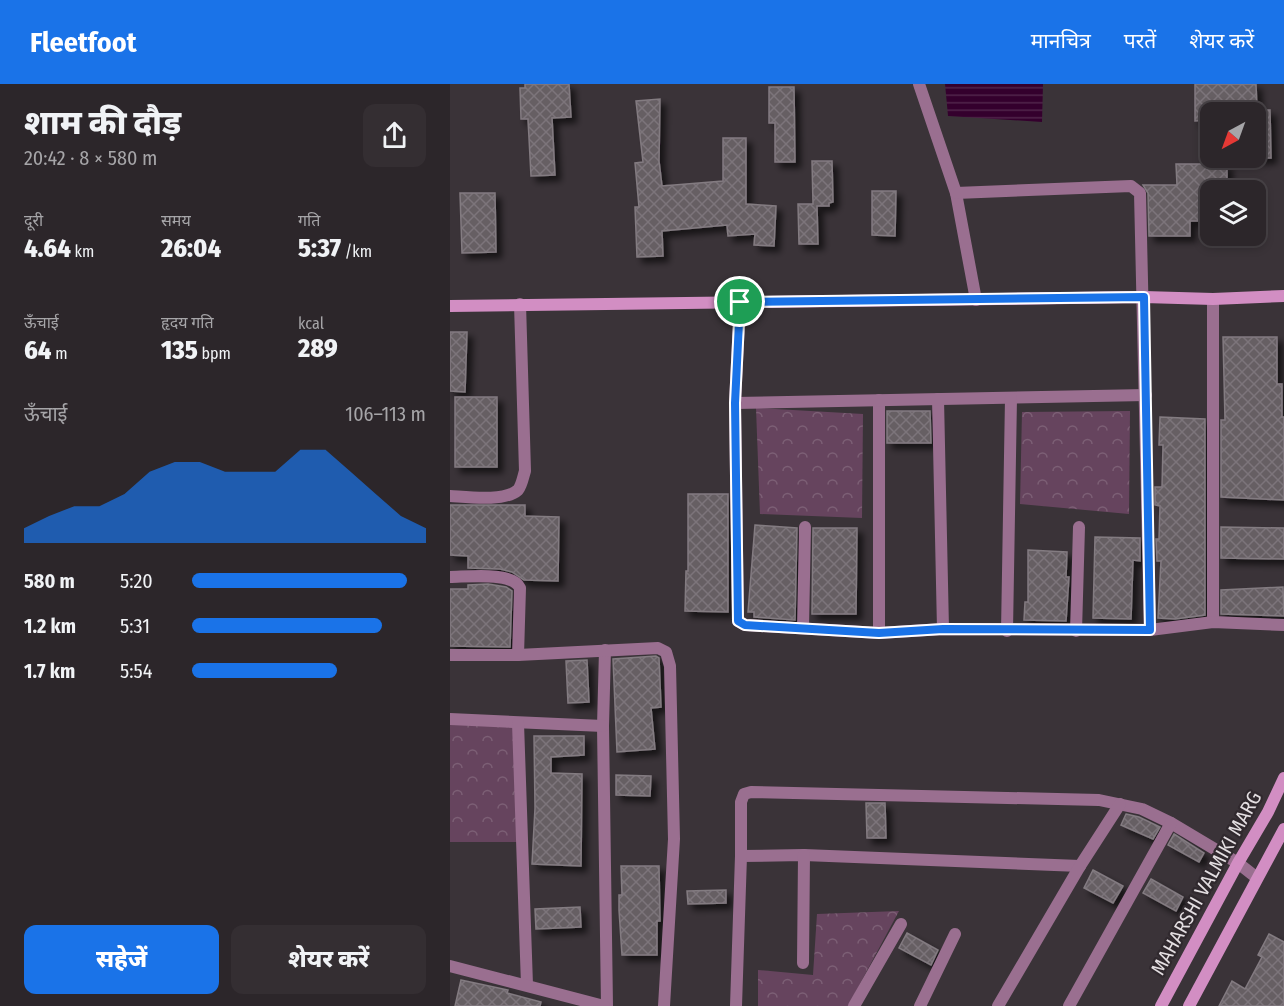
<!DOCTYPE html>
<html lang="hi">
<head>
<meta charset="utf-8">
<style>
	body { margin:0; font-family:"Fira Sans Condensed","Noto Sans Devanagari",sans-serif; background:#342e32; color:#f1f3f6; height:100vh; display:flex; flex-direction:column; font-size:22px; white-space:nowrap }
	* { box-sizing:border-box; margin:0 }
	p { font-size:20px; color:#a6a5a8 }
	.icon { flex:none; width:33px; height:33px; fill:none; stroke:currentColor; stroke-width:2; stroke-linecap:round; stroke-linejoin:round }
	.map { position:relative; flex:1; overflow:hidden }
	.details { display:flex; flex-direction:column; background:#2c262a; width:450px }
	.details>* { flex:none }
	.needle { width:39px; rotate:221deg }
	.fabs { position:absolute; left:750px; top:18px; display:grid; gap:12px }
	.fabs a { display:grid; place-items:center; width:66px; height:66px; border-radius:12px; background:#2c262a; box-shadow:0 3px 9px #0003,0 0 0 2px #484347; font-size:30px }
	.pin { position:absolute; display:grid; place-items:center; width:51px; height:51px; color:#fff; margin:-26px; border:3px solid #fff; border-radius:50%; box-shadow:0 2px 6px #0007 }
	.round { display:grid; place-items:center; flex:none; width:63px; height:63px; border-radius:12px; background:#342e32 }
	.overview { display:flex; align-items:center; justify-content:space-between; height:102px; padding:0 24px }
	h1 { font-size:33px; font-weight:800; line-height:45px }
	.figures { display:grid; grid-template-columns:repeat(3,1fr); gap:9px; height:102px; padding:6px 24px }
	.figures div { display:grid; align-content:center }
	.figures b { font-size:26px; font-weight:800 }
	.figures small { font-size:16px; font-weight:400 }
	.figures p { font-size:16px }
	.chart { height:168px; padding:12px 24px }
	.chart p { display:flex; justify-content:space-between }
	.chart svg { width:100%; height:108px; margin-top:6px; fill:#1a73e8; opacity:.7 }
	.action { display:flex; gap:12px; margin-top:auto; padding:12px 24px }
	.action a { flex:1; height:69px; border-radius:12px; background:#1a73e8; color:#fff; font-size:24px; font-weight:800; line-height:69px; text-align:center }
	.action a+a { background:#342e32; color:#f1f3f6 }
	ul { padding:0 24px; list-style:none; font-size:20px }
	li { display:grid; grid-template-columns:96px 72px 1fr; align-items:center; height:45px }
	li i { height:15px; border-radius:8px; background:#1a73e8 }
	header { display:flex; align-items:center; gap:36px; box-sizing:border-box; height:84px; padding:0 30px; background:#1a73e8; color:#fff }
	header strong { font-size:28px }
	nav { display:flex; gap:33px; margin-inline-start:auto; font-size:21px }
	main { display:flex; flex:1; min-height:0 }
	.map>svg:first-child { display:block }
</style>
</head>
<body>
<header>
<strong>Fleetfoot</strong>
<nav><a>मानचित्र</a><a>परतें</a><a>शेयर करें</a></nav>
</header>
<main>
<section class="details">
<div class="overview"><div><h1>शाम की दौड़</h1><p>20:42 · 8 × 580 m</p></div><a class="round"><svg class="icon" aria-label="share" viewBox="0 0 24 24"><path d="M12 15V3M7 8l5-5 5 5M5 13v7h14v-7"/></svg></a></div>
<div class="figures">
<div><p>दूरी</p><b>4.64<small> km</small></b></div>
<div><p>समय</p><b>26:04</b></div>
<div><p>गति</p><b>5:37<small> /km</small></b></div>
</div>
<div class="figures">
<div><p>ऊँचाई</p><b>64<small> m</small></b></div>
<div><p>हृदय गति</p><b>135<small> bpm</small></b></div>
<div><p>kcal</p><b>289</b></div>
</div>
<div class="chart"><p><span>ऊँचाई</span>106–113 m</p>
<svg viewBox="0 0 160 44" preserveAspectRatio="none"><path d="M0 44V38L10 33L20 29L30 29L40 24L50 15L60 11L70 11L80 15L90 15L100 15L110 6L120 6L130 15L140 24L150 33L160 38V44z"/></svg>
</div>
<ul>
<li><b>580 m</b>5:20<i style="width:92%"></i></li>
<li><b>1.2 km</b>5:31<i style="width:81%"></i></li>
<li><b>1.7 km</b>5:54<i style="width:62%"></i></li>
</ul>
<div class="action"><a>सहेजें</a><a>शेयर करें</a></div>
</section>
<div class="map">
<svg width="834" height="922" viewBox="0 0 834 922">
	<defs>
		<pattern id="forest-crowns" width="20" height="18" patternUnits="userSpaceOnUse" patternTransform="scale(1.5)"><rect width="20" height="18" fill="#66445e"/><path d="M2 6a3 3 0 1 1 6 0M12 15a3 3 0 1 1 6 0" fill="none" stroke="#7c5f75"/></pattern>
		<pattern id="water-rules" width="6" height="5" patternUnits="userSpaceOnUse" patternTransform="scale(1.5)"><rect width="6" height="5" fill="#34002d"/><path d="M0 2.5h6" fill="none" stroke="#51254b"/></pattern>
		<pattern id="building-cross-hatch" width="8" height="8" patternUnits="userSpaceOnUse" patternTransform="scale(1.5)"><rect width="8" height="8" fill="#665e64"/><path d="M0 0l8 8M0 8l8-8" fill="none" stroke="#7c757a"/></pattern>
		<filter id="shadow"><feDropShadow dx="5.5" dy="5.5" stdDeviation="3" flood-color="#0009"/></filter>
	</defs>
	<rect width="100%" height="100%" fill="#3a3338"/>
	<g fill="url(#forest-crowns)">
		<polygon points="306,324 413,330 412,434 310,430"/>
		<polygon points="680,327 679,430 570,420 572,328"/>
		<polygon points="0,637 66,639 68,758 0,758"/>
		<polygon points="449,827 398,922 308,922 308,886 363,891 367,830"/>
	</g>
	<polygon fill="url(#water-rules)" points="495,0 593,0 592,38 498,32"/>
	<g fill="url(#building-cross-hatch)" stroke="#837b81" stroke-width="1.5" filter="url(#shadow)">
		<polygon points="75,0 119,0 121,33 102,34 105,91 81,92 78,35 71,35 70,4 75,4"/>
		<polygon points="745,0 806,0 807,26 820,26 821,74 806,74 806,28 760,28 760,36 745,37"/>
		<polygon points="319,3 344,3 345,78 325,78 325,39 319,39"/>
		<polygon points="210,15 209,77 212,102 273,97 273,54 296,54 296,120 326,122 324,162 304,161 305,150 278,152 277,141 212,147 213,172 187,173 185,123 189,123 185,79 193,78 186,17"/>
		<polygon points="362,77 382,77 383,118 379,119 379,122 367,122 368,160 349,160 348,120 363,120"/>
		<polygon points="726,80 777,80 777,106 760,106 760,137 740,137 740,152 699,152 698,109 693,101 727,101"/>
		<polygon points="422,107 446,107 445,152 422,151"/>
		<polygon points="10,109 45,109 46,168 12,169"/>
		<polygon points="0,248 17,248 15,308 0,307"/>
		<polygon points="773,253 827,253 827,300 832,300 832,333 834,333 834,416 771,413 771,336 775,336"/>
		<rect x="5" y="313" width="42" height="70"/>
		<polygon points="437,327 480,327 481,359 437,359"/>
		<polygon points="710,333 755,335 755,531 725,535 708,534 711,477 707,477 706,455 709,455 710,422 705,421 705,403 712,403 713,361 709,361"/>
		<polygon points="238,410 278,410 278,528 235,527 236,487 238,487"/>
		<polygon points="0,421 75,421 75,432 109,433 108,497 74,496 62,488 50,485 18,484 18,472 0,471"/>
		<polygon points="305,441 347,444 345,536 304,533 304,528 298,528"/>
		<polygon points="771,443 834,444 834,475 771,474"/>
		<polygon points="363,444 407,444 406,530 362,530"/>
		<polygon points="645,453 690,454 690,477 683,476 681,535 643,534"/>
		<polygon points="578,466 617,468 616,493 619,493 616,537 574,536 575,518 578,518"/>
		<polygon points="38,500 56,503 62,507 60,563 0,562 0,505 18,505 18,501"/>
		<polygon points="833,503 834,532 771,530 771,506"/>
		<polygon points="206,572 209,574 211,623 201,624 205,665 167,668 163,575"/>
		<polygon points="137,576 139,618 118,619 116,577"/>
		<polygon points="84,652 134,652 134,671 101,673 101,689 132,690 131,782 82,780 85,724"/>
		<polygon points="166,691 201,692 200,712 166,711"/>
		<polygon points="416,719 435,719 436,754 417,754"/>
		<polygon points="676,730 689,733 710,743 703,755 671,741"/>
		<polygon points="724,750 754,769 749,778 718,761"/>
		<polygon points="171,782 209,782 210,837 207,837 207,871 172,871 169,826 169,811 172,811"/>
		<polygon points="643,786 673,802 663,819 634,804"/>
		<polygon points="701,795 733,813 726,827 693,809"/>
		<polygon points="276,806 276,819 238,820 237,807"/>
		<polygon points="130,823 131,843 86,845 85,825"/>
		<polygon points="457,849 488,866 481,881 449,864"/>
		<polygon points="819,850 834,858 834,922 769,922 782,897 795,905 812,873 808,871"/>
		<polygon points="11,896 58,906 57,909 91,918 90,922 5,922"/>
	</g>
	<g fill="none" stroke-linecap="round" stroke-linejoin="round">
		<g stroke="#9a6f90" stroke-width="12">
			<polyline points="469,0 506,109 526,216"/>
			<polyline points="506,109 681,102 690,109 700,546"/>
			<polyline points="763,215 763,538"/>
			<polyline points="290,217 285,319 288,537 295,541 429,549 493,545 700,546 763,538 834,541"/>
			<polyline points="488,315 493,545"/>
			<polyline points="429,316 429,549"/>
			<polyline points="285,319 696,311"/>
			<path d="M0,412c17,1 55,6 68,-6 4,-5 5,-13 7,-19l-5,-167"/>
			<path d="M0,493c16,0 63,-6 70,11l-2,67"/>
			<polyline points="353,544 355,443"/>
			<polyline points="557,547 561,314"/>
			<polyline points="626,547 629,443"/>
			<polyline points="155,566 153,642 157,922"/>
			<polyline points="0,571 68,571 208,564 216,568 220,582 224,755 214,922"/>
			<polyline points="0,635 153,642"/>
			<polyline points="68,639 77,901"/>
			<polyline points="291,772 354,771 630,782"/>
			<polyline points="353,879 354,771"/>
			<polyline points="0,882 154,922"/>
			<polyline points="286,922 291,772 291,718 294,710 301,708 649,716 692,725 721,739 788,779 807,794"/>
			<polyline points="404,922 451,840"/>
			<polyline points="470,922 505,850"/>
			<polyline points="548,922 630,782 670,720"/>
			<polyline points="619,922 721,739"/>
		</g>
		<g stroke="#d28ec3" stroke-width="12">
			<polyline points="0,222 694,213 763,215 834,212"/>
			<polyline points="711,922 788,779 818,728 834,694"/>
			<polyline points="739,922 834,745"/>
		</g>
	</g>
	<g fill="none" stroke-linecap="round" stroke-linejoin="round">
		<defs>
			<polygon id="route" points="694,213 700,546 493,545 429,549 295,541 288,537 285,319 290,218"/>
		</defs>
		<use href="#route" stroke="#fff" stroke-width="12"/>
		<use href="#route" stroke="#1a73e8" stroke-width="8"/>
	</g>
	<g text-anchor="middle" stroke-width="4.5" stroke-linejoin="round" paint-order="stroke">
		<g font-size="20" fill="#e4dfe2" stroke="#30292e">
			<text transform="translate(756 799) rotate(-61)" y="7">MAHARSHI VALMIKI MARG</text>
		</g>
	</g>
</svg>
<div class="fabs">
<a><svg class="needle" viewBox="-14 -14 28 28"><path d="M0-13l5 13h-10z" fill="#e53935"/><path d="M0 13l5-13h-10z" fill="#a6a5a8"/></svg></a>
<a><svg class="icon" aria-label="layers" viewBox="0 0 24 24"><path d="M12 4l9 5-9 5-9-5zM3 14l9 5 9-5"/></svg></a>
</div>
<div class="pin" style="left:290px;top:218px;background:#1e9e55"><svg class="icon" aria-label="arrive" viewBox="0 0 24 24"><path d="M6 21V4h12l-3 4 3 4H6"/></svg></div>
</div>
</main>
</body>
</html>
